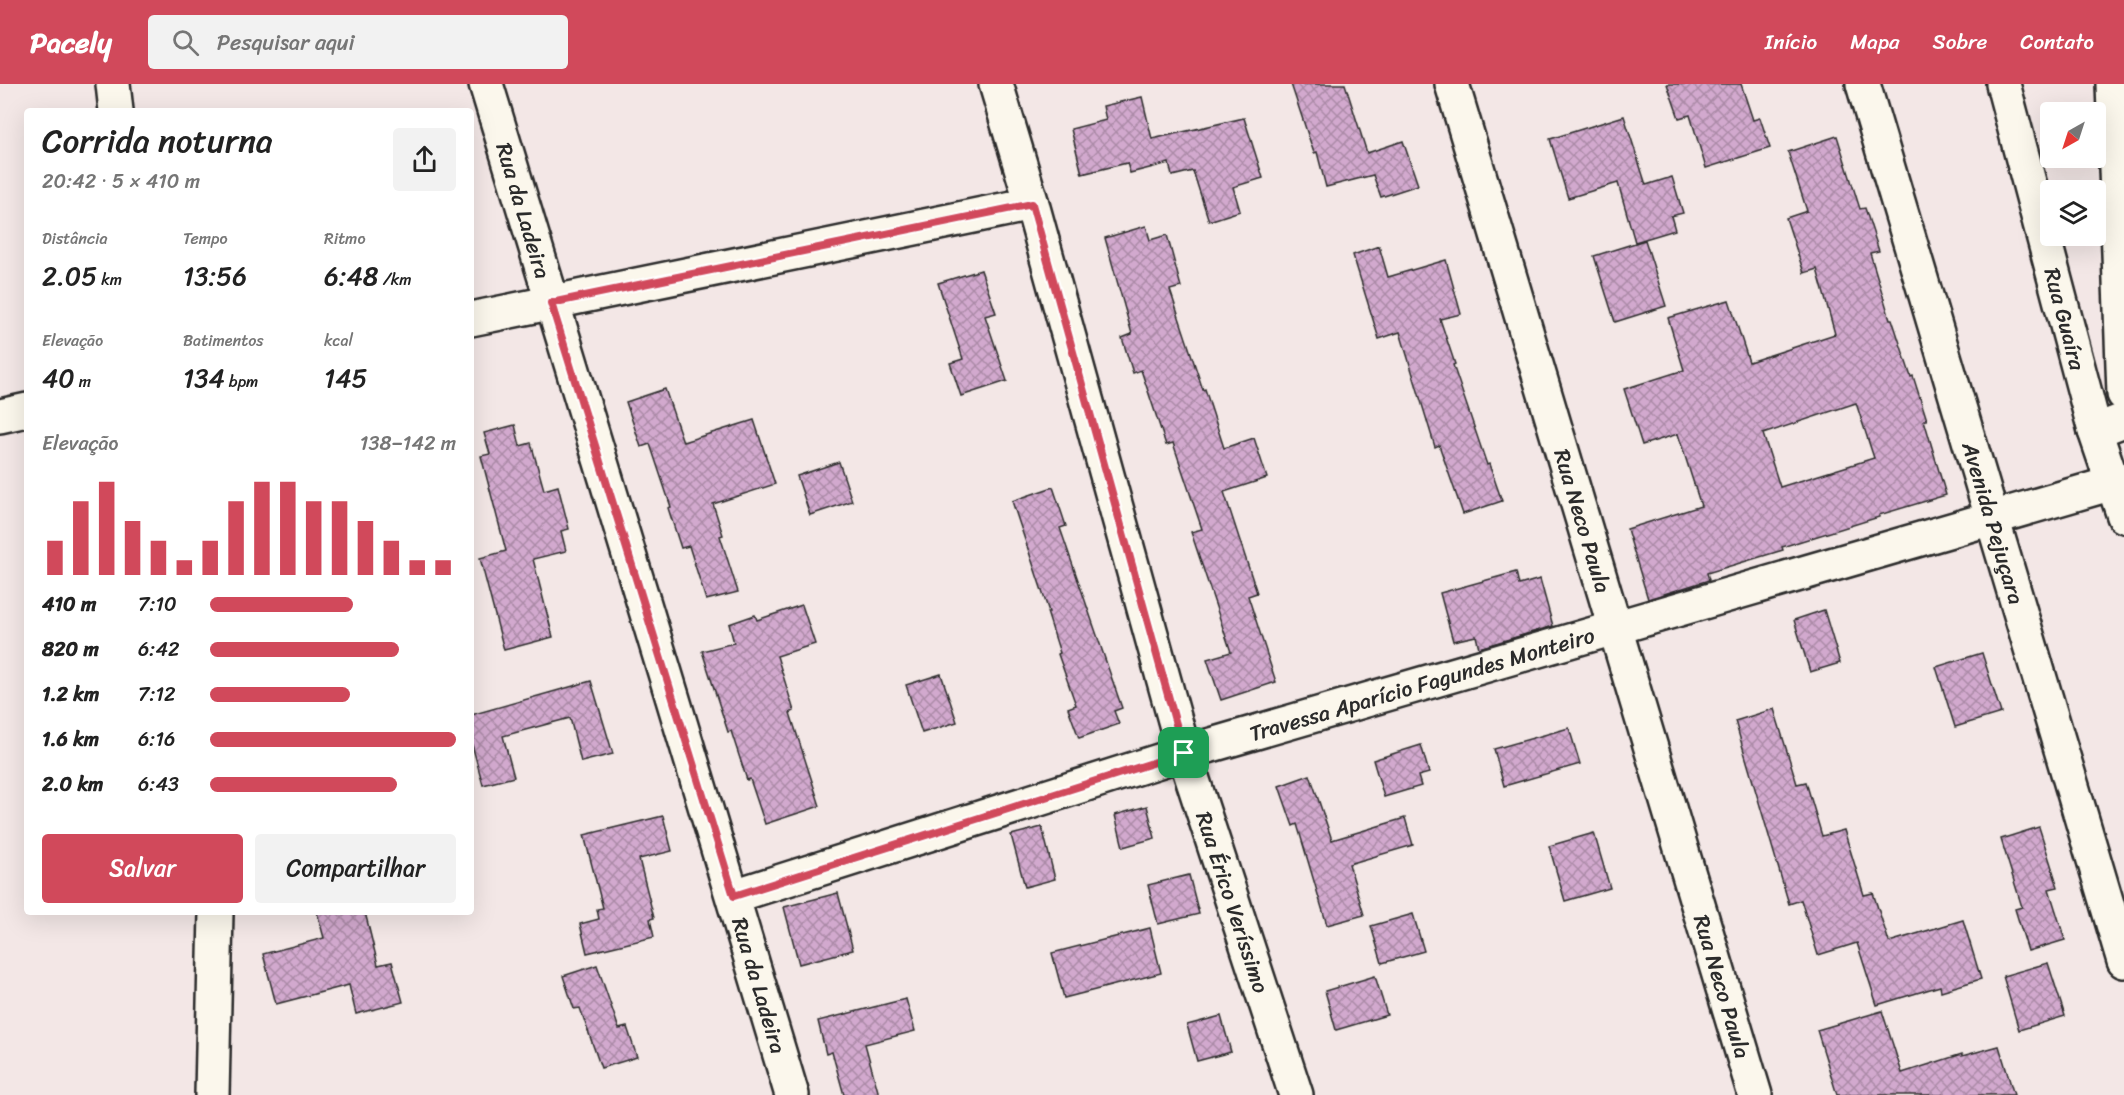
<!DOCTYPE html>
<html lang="pt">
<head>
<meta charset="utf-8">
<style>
	body { margin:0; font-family:Sriracha,sans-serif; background:#f2f2f2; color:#222; height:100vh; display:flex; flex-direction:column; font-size:22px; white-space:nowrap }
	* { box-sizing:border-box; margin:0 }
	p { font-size:20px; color:#767676 }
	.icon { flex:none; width:33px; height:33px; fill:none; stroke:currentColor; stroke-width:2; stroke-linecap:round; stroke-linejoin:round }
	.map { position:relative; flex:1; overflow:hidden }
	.sheet { position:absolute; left:24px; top:24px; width:450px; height:807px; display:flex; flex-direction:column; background:#fff; border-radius:6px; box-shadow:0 6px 24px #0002 }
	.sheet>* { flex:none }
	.needle { width:39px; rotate:219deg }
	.controls { position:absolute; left:2040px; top:18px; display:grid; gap:12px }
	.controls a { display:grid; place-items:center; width:66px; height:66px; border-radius:6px; background:#fff; box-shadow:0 6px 24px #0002; font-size:30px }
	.pin { position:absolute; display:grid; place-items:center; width:51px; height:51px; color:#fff; margin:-26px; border-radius:12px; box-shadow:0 3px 9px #0006 }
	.round { display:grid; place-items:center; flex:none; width:63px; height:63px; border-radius:6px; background:#f2f2f2 }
	.summary { display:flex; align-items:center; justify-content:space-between; height:102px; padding:0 18px }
	h1 { font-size:33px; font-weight:600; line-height:45px }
	.stats { display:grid; grid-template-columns:repeat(3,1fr); gap:9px; height:102px; padding:6px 18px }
	.stats div { display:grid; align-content:center }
	.stats b { font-size:26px; font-weight:600 }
	.stats small { font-size:16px; font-weight:400 }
	.stats p { font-size:16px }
	.chart { height:168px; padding:12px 18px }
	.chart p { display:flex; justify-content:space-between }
	.chart svg { width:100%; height:108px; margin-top:6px; stroke:#d1495b; stroke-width:6 }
	.action { display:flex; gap:12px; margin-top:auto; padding:12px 18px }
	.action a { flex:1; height:69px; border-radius:6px; background:#d1495b; color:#fff; font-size:24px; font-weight:600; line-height:69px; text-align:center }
	.action a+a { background:#f2f2f2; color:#222 }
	ul { padding:0 18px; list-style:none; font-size:20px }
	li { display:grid; grid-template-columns:96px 72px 1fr; align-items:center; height:45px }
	li i { height:15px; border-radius:8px; background:#d1495b }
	header { display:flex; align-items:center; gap:36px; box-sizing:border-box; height:84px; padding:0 30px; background:#d1495b; color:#fff }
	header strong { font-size:28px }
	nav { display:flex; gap:33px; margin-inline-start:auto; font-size:21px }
	.search { width:420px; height:54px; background:#f2f2f2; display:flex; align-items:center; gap:15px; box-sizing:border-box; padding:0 21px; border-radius:6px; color:#767676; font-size:22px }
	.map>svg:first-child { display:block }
</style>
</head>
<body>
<header>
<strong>Pacely</strong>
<div class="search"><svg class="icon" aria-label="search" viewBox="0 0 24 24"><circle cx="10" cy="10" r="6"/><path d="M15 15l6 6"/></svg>Pesquisar aqui</div>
<nav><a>Início</a><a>Mapa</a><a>Sobre</a><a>Contato</a></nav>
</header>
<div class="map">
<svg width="2124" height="1011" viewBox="0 0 2124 1011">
	<defs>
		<pattern id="building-cross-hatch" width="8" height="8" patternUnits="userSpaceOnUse" patternTransform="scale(1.5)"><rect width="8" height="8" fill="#d2a9ce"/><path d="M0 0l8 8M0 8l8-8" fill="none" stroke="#ab8aa7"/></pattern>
	</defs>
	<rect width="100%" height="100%" fill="#f3e7e6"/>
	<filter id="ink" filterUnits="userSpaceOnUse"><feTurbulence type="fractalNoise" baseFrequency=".0167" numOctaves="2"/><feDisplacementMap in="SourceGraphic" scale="12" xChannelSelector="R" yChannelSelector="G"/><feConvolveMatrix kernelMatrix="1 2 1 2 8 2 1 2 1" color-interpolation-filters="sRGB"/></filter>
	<g filter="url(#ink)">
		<g fill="url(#building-cross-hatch)" stroke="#2b2b2b" stroke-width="1.5" fill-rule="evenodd">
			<polygon points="1291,0 1345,0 1367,69 1403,57 1418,101 1381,113 1373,91 1326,103 1317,68 1314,69"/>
			<polygon points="1667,0 1741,0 1753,36 1760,34 1770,64 1706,84 1690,31 1679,34"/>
			<polygon points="1142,13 1152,55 1244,34 1263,94 1233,103 1240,127 1209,137 1193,87 1172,92 1169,79 1130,89 1127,79 1082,90 1071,45 1106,36 1103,22"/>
			<polygon points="1624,32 1646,101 1672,93 1683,129 1671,132 1675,146 1635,158 1618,99 1568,114 1550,55"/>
			<path d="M1837,52l23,73 5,-1 14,43 -9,2 20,66h2l19,58 2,-1 14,44h-3l22,75 -67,20v2l-97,30 1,3 -76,23 2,7 -61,19 -21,-70 74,-23 -23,-72 -36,11 -18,-56 60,-19 -16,-52 61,-18 20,62 86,-28 -18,-65 -13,4 -18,-55 21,-7 -19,-59zM1856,319l18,55 -94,29 -17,-53z"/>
			<polygon points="1146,142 1150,156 1167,151 1181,203 1170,206 1203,306 1205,305 1224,364 1254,354 1267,394 1224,408 1257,509 1248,512 1276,598 1221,616 1207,575 1231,568 1191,448 1202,445 1173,359 1166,361 1141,286 1133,289 1122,254 1132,250 1105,154"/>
			<polygon points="1645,156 1666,222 1615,238 1594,172"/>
			<polygon points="1379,162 1388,193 1446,176 1461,230 1440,235 1455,280 1453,281 1487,381 1489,380 1502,417 1463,430 1439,361 1435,363 1400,248 1379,255 1353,171"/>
			<polygon points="981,186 996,229 985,232 1007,297 961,312 950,279 963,275 938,199"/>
			<polygon points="665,305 683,358 754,336 775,400 713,420 723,451 720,452 738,508 706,516 689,462 681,464 668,424 671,423 650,360 641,363 626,318"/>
			<polygon points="515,341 520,362 531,359 544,406 558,402 569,445 561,447 566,467 533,475 553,553 504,566 480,474 506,467 481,372 490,370 484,349"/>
			<polygon points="839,378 852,417 810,431 797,392"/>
			<polygon points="1053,403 1066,442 1060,444 1122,624 1114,627 1119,640 1079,654 1068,624 1076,621 1058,570 1060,569 1047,528 1049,528 1012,417"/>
			<polygon points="1516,488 1519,501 1540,495 1553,542 1479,564 1476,552 1453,557 1440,509"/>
			<polygon points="802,521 815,560 777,572 794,627 790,629 820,722 765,740 750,695 747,696 731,647 728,648 702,567 734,559 729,540 755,531 757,536"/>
			<polygon points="1824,526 1840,579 1810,588 1794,536"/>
			<polygon points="1982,569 2001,629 1955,643 1936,583"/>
			<polygon points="941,590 957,638 922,649 906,601"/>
			<polygon points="591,597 613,670 581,678 570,634 503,652 514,693 483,701 471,657 471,631"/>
			<polygon points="1774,625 1797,700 1806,698 1822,752 1844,746 1864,811 1873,809 1889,858 1963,836 1981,895 1941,907 1940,902 1877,921 1857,859 1818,871 1801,816 1789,820 1735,637"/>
			<polygon points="1569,644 1580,680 1504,702 1494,665"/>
			<polygon points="1421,661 1429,689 1418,692 1421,702 1384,713 1373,676"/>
			<polygon points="1310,691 1332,756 1405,734 1413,761 1349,780 1364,831 1327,841 1297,740 1293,742 1279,702"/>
			<polygon points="1147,722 1155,754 1123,763 1115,731"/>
			<polygon points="663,732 672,767 639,775 654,834 650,835 654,853 587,869 580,840 599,835 597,825 603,824 584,751"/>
			<polygon points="1042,743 1055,795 1025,803 1011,751"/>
			<polygon points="2039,743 2058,803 2049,805 2065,856 2028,867 2015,825 2022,823 2001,755"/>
			<polygon points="1594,749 1610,804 1565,817 1549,762"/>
			<polygon points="1189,791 1199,830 1158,840 1148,801"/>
			<polygon points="838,809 853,866 799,880 784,823"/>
			<polygon points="317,828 365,828 378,881 392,878 403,918 356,930 349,901 276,920 263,870 324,854"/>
			<polygon points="1413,830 1424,867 1382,879 1371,842"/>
			<polygon points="1150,844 1161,889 1064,914 1052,869"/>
			<polygon points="2048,879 2065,932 2019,946 2003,892"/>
			<polygon points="597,881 619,945 627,943 637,973 601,984 580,924 574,925 563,892"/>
			<polygon points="1375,892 1387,931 1336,946 1325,907"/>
			<polygon points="906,915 915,947 865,960 879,1011 844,1011 832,968 826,970 818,937"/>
			<polygon points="1882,927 1902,989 1962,970 1962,972 1999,962 2014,1011 1837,1011 1817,946"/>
			<polygon points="1221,932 1231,968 1197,977 1187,941"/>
		</g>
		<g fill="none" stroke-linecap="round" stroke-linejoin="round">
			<defs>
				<g id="minor">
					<polyline points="113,0 116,27"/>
					<path id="s1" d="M486,0c100,338 207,673 306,1011"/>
					<path id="s2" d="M996,0l36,120 152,549 112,342"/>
					<path id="s3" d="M1452,0l303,1011"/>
					<path id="s4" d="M2003,0l92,347 29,85"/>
					<polyline points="2113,0 2124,310"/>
					<polyline points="471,235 1032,120"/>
					<polyline points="0,332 27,326"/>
					<polyline points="2095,347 2124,336"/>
					<path id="s5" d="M734,812l450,-143 929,-270"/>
					<polyline points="212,1011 216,828"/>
				</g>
				<g id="tertiary">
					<path id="s6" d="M1863,0l261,877"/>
				</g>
			</defs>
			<use href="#minor" stroke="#2b2b2b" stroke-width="38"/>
			<use href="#tertiary" stroke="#2b2b2b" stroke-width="38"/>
			<use href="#minor" stroke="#fbf7ec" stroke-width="33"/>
			<use href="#tertiary" stroke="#fbf7ec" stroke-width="33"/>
		</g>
	</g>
	<g fill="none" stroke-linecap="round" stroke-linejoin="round" filter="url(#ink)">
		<defs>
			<polygon id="route" points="1032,120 1184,669 734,812 551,219"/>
		</defs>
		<use href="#route" stroke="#fff" stroke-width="12"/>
		<use href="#route" stroke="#d1495b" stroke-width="8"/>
	</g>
	<g text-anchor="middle" stroke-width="6" stroke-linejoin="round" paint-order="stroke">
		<g font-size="22" fill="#2b2b2b" stroke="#fbf7ec">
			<text dy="8" stroke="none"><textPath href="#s1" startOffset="132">Rua da Ladeira</textPath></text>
			<text dy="8" stroke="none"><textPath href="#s4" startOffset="243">Rua Guaíra</textPath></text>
			<text dy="8" stroke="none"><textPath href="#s3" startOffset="456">Rua Neco Paula</textPath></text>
			<text dy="8" stroke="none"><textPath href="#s6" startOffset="458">Avenida Pejuçara</textPath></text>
			<text dy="8" stroke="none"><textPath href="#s5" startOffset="720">Travessa Aparício Fagundes Monteiro</textPath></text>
			<text dy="8" stroke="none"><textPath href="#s2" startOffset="852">Rua Érico Veríssimo</textPath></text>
			<text dy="8" stroke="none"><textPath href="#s1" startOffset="942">Rua da Ladeira</textPath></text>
			<text dy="8" stroke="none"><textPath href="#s3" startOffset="942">Rua Neco Paula</textPath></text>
		</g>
	</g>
</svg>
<div class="controls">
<a><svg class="needle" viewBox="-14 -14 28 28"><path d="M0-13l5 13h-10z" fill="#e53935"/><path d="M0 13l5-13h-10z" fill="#767676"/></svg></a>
<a><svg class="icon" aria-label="layers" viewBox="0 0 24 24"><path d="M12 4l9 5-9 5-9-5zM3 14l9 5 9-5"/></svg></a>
</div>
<div class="pin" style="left:1184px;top:669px;background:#1e9e55"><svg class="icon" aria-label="arrive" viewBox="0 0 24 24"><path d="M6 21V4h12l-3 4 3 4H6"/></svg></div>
<section class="sheet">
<div class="summary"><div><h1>Corrida noturna</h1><p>20:42 · 5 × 410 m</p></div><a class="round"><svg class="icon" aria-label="share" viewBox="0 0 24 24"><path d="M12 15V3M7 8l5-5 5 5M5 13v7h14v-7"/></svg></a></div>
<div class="stats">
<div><p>Distância</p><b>2.05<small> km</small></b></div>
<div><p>Tempo</p><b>13:56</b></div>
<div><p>Ritmo</p><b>6:48<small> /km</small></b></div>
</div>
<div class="stats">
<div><p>Elevação</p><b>40<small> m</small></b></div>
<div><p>Batimentos</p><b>134<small> bpm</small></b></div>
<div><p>kcal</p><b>145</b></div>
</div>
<div class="chart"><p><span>Elevação</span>138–142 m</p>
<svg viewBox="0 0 160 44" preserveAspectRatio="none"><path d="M5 44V30M15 44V14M25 44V6M35 44V22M45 44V30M55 44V38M65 44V30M75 44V14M85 44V6M95 44V6M105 44V14M115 44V14M125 44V22M135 44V30M145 44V38M155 44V38"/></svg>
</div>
<ul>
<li><b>410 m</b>7:10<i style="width:58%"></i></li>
<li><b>820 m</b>6:42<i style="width:77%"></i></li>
<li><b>1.2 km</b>7:12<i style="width:57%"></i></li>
<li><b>1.6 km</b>6:16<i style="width:100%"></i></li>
<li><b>2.0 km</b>6:43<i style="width:76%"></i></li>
</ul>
<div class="action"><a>Salvar</a><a>Compartilhar</a></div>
</section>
</div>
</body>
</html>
